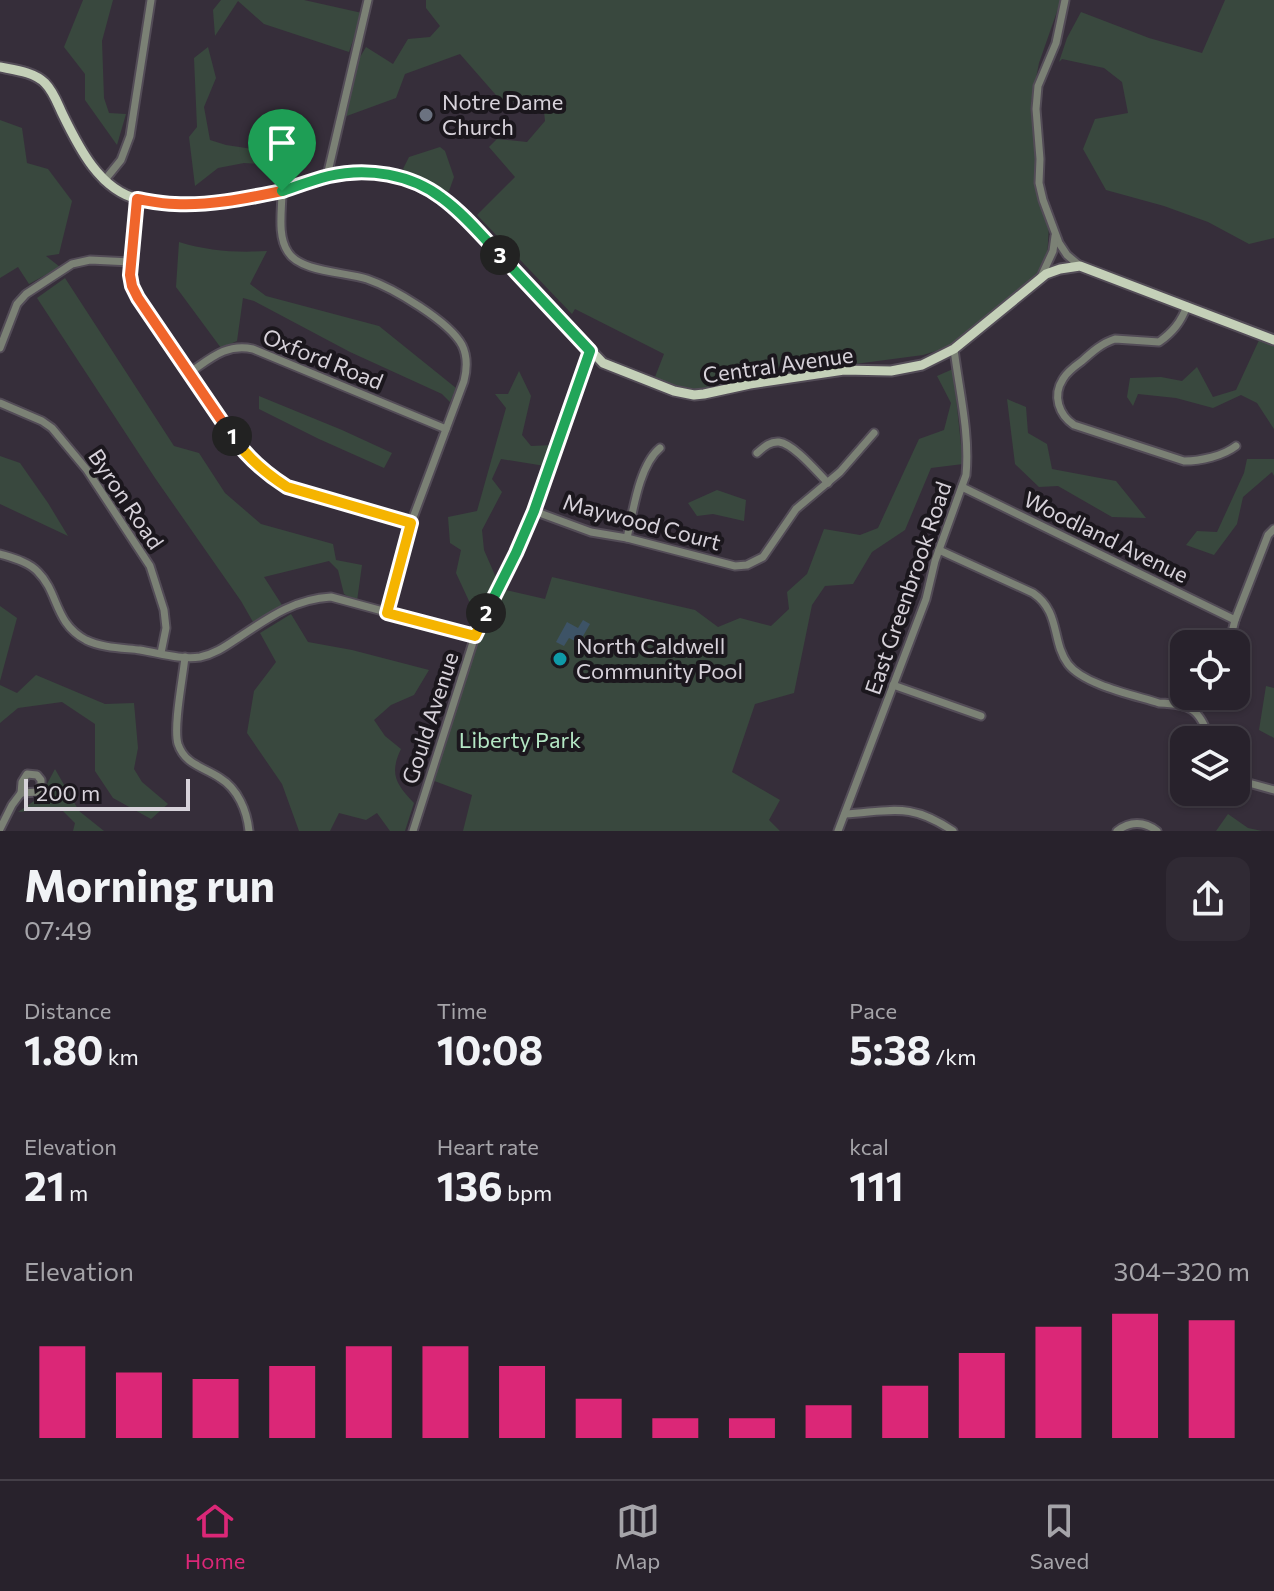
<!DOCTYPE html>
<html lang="en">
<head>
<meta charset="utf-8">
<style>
	body { margin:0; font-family:Commissioner,sans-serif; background:#302a34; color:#f1f3f6; height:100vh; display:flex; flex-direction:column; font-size:30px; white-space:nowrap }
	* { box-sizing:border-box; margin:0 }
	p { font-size:26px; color:#a5a4a9 }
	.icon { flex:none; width:44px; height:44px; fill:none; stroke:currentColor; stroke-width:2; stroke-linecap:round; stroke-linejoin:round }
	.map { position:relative; height:831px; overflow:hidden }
	.side { display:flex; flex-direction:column; background:#28222c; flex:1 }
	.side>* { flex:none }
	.tools { position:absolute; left:1170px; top:630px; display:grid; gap:16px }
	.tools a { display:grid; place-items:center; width:80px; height:80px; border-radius:16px; background:#28222c; box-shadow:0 2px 6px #0004,0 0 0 2px #443f48; font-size:40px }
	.scale { position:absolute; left:24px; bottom:20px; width:166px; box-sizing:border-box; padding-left:8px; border:4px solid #d7d2da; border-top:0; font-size:22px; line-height:28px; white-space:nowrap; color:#d7d2da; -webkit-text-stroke:6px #1b171d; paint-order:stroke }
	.pin { position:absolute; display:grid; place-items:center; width:68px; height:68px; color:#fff; margin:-82px -34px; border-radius:50% 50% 50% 0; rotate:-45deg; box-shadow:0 0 8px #0007 }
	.pin .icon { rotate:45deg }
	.km { position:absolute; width:40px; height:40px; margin:-20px; border-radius:50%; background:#222; color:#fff; font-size:22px; line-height:40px; text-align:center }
	.round { display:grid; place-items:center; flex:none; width:84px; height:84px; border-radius:16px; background:#302a34 }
	.summary { display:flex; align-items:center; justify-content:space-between; height:136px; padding:0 24px }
	h1 { font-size:44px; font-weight:700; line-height:60px }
	.metrics { display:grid; grid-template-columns:repeat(3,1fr); gap:12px; height:136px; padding:8px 24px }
	.metrics div { display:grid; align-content:center }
	.metrics b { font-size:40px; font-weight:700 }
	.metrics small { font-size:22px; font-weight:400 }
	.metrics p { font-size:22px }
	.chart { height:224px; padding:16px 24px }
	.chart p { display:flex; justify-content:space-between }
	.chart svg { width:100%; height:144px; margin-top:8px; stroke:#db2777; stroke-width:6 }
	.tab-bar { display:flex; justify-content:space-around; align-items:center; height:112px; border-top:2px solid #443f48; background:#28222c; font-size:22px; color:#a5a4a9 }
	.tab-bar a { display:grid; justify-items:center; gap:4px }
	.tab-bar .active { color:#db2777 }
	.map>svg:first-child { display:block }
</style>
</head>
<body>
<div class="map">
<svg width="1274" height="831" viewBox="0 0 1274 831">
	<rect width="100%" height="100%" fill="#362e3a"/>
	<g fill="#39483e">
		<polygon points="83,0 113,0 102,41 104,98 109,113 126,114 117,145 85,100 85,74 64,47"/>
		<polygon points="221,0 304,0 362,13 349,52 264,24 238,1 215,36 213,10"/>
		<polygon points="426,0 1061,0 1039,63 1031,103 1038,188 1049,224 1047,260 1032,279 946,348 923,355 840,366 700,390 680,390 655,377 664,354 575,309 572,314 477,215 515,177 489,147 497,139 527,142 545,121 543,102 502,102 460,54 405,74 396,98 344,117 357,62 366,47 393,64 408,39 430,37 440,26 426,8"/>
		<polygon points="1225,0 1274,0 1274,238 1249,244 1208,222 1164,206 1106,190 1083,149 1095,119 1128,113 1122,82 1104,68 1062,59 1059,62 1067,38 1081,12 1149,38 1202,53"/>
		<polygon points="208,47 216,78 204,107 210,140 226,145 278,153 278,165 244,163 218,168 195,186 189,137 197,127 194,58"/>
		<polygon points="0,120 22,128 27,163 48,169 72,201 59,254 46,256 60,267 29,284 18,267 0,278"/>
		<polygon points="440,147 445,151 454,177 449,191 446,192 404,172 403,169 409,157"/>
		<path d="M179,242c29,9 58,11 88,9l-17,33 16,12 113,30 77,62 -6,14 -8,-8 -92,-42 -96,-51 -11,-3 -6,43 -16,7 -45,-61z"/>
		<polygon points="65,278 174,446 199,453 225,493 261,524 333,544 336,560 362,565 357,601 344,594 338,570 329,561 264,577 282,605 253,622 241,601 155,478 37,298"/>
		<polygon points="1260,338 1274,343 1274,429 1257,403 1241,395 1213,408 1176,398 1138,394 1133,406 1127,397 1130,378 1161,377 1182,381 1197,367 1213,397 1236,390"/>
		<polygon points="953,369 963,464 931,468 905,530 872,552 853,584 825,586 812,605 794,693 755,704 732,772 780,800 769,820 780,831 463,831 472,795 429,779 481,627 456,573 461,550 450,543 448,517 477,511 506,408 495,394 508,394 519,371 531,396 522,435 531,446 553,445 545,466 501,459 492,479 502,492 482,530 484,550 501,589 545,599 552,577 695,610 718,627 740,618 771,626 789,609 787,592 807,574 824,529 860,535 878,528 919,439 944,430 951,403 937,376"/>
		<polygon points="259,396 342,430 392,453 384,468 319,439 259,409"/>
		<polygon points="1007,399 1026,407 1028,433 1047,444 1052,469 1116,481 1146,518 1112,517 1058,486 1039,487 1015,464"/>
		<polygon points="0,456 20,463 48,503 68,536 0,504"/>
		<polygon points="1247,459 1274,459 1274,476 1272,472 1243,497 1237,524 1214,555 1186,545 1197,531 1217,532 1244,473"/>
		<polygon points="717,490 746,500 744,521 713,514 697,516 688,503"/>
		<polygon points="0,606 17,618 0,681"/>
		<path d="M291,614l17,28 44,8 77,20 -15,25 -23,10 -17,15 11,16 16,13c-12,25 -5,35 13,54l-9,28h-15l-13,-18 -11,7 -27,-7 -9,18h-31l-17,-47 -35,-51 7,-42 22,-29 -16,-29z"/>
		<polygon points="36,675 105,704 134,703 138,748 134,769 142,782 168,804 151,819 113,798 95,771 95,724 62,702 18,708 0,723 0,685 17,693"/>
		<polygon points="1266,686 1274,688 1274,738 1259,730"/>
		<polygon points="55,769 79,811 104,831 73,831 75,823 60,808 18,812 40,797"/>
		<polygon points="1228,814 1248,828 1262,831 1216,831"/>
	</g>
	<polygon fill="#3d5366" points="583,620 590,624 579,643 569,638 564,646 556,642 567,622 578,628"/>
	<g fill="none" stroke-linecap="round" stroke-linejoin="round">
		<defs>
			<g id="minor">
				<polyline points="1065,0 1056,43 1038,86 1036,109 1040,159 1039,183 1043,200 1059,243 1067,255 1080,266"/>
				<polyline points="327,176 368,0"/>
				<polyline points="104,181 121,160 130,136 151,0"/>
				<path d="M282,191c0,19 -5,45 6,61 12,20 57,20 79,27 26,9 82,42 95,66 6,12 5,24 2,36l-53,142 -24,90"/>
				<path d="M137,199l-7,76 2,11 6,12 101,147c14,17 29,30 48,42l124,36"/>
				<polyline points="1041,277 1053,251 1055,236"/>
				<path d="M1187,306c-6,16 -14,26 -28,36l-44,-3c-13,4 -23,13 -33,22 -7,5 -15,11 -19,18 -11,17 -4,36 11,46l110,36c17,0 39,-5 52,-15"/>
				<polyline points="0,348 17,304 26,294 72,264 90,260 131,262"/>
				<path d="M189,373c21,-14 37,-30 64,-24l193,80"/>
				<polyline points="0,403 42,421 52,428 87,470 150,566 164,610 166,628 161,653"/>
				<path d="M757,453c6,-5 13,-12 22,-11 15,2 38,30 49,41"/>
				<polyline points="962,487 1235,620"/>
				<polyline points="534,511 591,532 627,538 735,566 747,565 763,557 796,509 840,472 874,433"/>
				<path d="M627,538c6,-26 12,-73 33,-90"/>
				<path d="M939,550l94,43c28,19 18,48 35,71 16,21 66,31 91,39 32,1 41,6 51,37"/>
				<path d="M0,554c13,4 29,8 38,18 21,21 16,51 48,68 16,8 37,8 54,10 19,3 41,10 60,7 15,-3 26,-11 38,-19 30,-20 56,-39 93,-41l144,39"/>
				<polyline points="1229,644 1235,620 1268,535 1274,529"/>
				<path d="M185,657c-2,20 -12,70 -7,87 7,21 26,23 42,34 18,11 27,33 29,53"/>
				<polyline points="893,685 981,716"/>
				<polygon points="27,774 37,775 41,780 41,789 38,792 21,793 22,782"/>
				<polyline points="1236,777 1245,782 1274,790"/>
				<path d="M845,814c48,-3 65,-12 108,17"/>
				<polyline points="0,829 12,805 21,793"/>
				<polyline points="413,831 475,636 516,553 534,511 590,351"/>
				<path d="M838,831l88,-232 9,-38 31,-86c4,-41 -7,-85 -12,-126"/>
				<path d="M1117,831c13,-10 27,-10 40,0"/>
			</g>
			<path id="major" d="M0,67c15,3 34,5 45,16 9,9 13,22 18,32 16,33 37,75 75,84 45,10 102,4 146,-8 15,-4 30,-12 46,-15 51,-12 92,5 130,37l143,150 71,28 20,4 10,-1 46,-10 94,-14 47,1 31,-6 32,-16 92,-75 14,-5 20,-3 194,74"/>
		</defs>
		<use href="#minor" stroke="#534c57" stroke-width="11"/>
		<use href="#major" stroke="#534c57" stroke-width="13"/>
		<use href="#minor" stroke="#7b8175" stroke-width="7"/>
		<use href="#major" stroke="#c4d0b8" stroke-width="9"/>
	</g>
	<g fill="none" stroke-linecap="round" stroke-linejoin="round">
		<defs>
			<path id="split-1" d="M232,436l-94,-138 -6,-12 -2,-11 7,-76c12,2 25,5 38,5 35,2 72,-6 107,-13"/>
			<path id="split-2" d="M232,436c15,21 33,37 55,51l124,36 -24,90 88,23 11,-23"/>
			<polyline id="split-3" points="486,613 516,553 534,511 590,351 500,255"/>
			<path id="split-4" d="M282,191c15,-5 31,-11 47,-15 38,-9 82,-2 113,22 22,16 39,37 58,57"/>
		</defs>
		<use href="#split-1" stroke="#fff" stroke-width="16"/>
		<use href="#split-2" stroke="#fff" stroke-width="16"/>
		<use href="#split-3" stroke="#fff" stroke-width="16"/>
		<use href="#split-4" stroke="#fff" stroke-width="16"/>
		<use href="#split-1" stroke="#f0652b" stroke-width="10"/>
		<use href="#split-2" stroke="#f5b400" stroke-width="10"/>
		<use href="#split-3" stroke="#22a559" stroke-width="10"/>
		<use href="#split-4" stroke="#22a559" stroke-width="10"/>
	</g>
	<circle fill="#6b7280" stroke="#1b171d" stroke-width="3" cx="426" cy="115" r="8"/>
	<circle fill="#0f9aa8" stroke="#1b171d" stroke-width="3" cx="560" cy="659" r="8"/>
	<g text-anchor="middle" stroke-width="8" stroke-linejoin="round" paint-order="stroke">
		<g font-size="22" fill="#d7d2da" stroke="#1b171d" text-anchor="start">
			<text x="442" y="110">Notre Dame<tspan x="442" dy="25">Church</tspan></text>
			<text x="576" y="654">North Caldwell<tspan x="576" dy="25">Community Pool</tspan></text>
		</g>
		<g font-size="22" fill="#d7d2da" stroke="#1b171d">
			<text transform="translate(323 359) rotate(22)" y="8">Oxford Road</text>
			<text transform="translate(778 365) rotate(-8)" y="8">Central Avenue</text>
			<text transform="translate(126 499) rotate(56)" y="8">Byron Road</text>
			<text transform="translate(642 522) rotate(15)" y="8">Maywood Court</text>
			<text transform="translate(1106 537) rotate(26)" y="8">Woodland Avenue</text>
			<text transform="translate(908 588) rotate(-71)" y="8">East Greenbrook Road</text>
			<text transform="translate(430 718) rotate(-72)" y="8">Gould Avenue</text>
		</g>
		<g font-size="22" fill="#b4e7c4" stroke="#1b171d">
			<text x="520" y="748">Liberty Park</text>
		</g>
	</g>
</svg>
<div class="tools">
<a><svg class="icon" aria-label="locate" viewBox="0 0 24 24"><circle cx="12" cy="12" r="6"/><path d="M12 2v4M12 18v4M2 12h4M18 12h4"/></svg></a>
<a><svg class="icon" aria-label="layers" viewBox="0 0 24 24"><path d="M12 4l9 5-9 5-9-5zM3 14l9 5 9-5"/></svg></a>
</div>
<div class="scale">200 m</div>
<div class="pin" style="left:282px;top:191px;background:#1e9e55"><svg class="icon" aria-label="arrive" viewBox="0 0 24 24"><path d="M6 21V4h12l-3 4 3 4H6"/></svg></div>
<b class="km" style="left:232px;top:436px">1</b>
<b class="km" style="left:486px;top:613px">2</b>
<b class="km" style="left:500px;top:255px">3</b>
</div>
<section class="side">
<div class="summary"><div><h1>Morning run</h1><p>07:49</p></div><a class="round"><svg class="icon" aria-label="share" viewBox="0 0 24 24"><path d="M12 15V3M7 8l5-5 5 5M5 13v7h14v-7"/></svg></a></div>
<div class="metrics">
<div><p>Distance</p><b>1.80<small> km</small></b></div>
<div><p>Time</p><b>10:08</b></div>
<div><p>Pace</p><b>5:38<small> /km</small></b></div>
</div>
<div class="metrics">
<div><p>Elevation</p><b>21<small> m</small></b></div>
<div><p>Heart rate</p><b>136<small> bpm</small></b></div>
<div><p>kcal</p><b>111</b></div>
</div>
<div class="chart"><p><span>Elevation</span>304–320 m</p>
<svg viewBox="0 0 160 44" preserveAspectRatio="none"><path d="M5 44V16M15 44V24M25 44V26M35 44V22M45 44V16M55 44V16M65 44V22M75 44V32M85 44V38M95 44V38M105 44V34M115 44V28M125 44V18M135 44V10M145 44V6M155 44V8"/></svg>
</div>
</section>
<nav class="tab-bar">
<a class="active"><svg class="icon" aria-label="home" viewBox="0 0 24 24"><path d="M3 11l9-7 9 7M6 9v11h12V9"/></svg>Home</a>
<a><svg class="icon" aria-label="map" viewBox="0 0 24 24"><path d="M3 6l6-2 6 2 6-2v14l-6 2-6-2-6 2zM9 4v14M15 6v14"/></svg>Map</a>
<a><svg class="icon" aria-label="saved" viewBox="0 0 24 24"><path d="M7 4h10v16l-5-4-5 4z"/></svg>Saved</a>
</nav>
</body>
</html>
